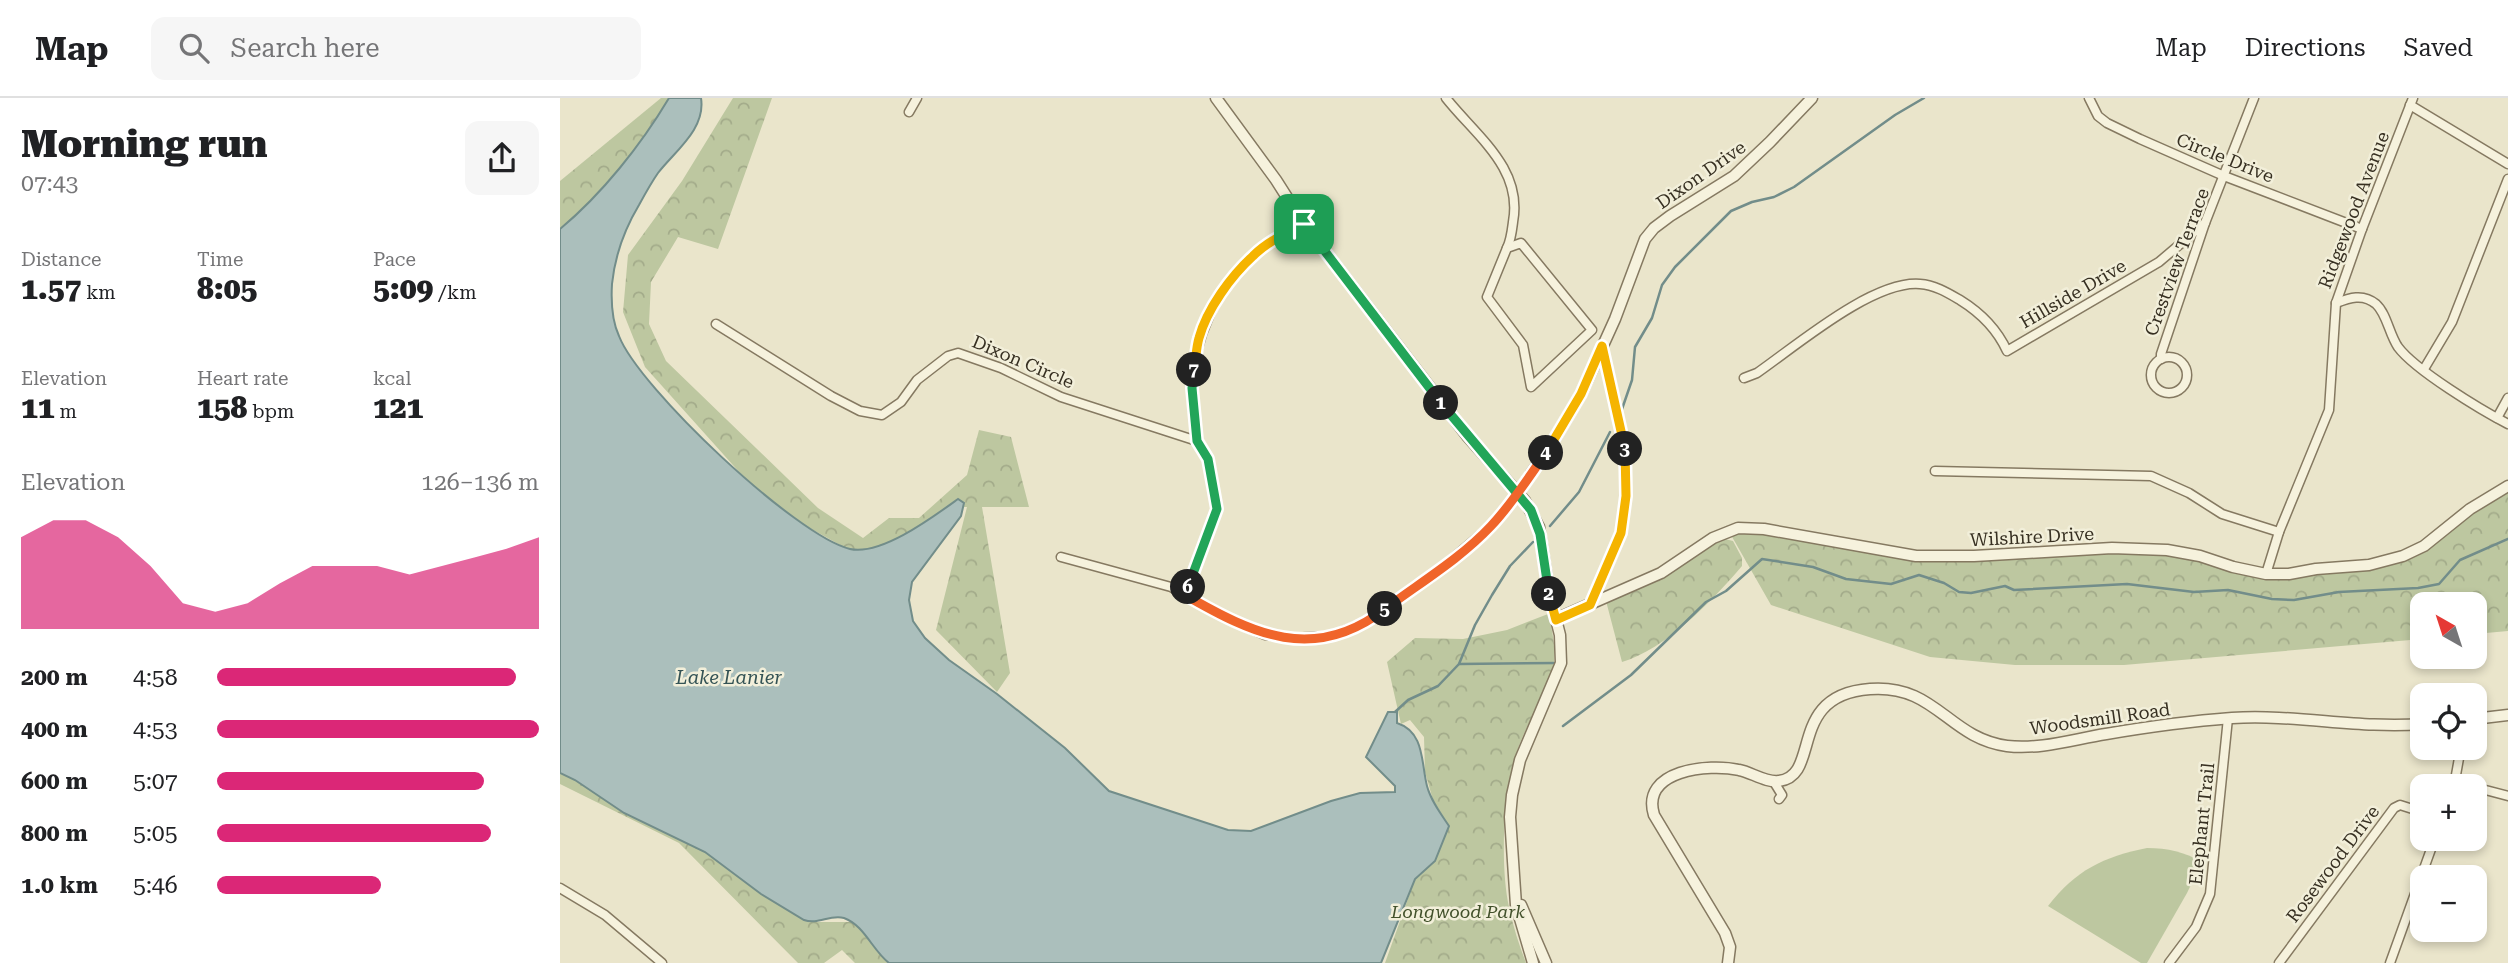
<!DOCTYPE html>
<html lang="en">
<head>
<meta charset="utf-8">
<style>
	body { margin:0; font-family:"Roboto Serif",serif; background:#f6f6f6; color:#202124; height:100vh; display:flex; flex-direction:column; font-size:26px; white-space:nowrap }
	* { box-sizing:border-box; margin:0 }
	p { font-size:23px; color:#757577 }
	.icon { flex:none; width:38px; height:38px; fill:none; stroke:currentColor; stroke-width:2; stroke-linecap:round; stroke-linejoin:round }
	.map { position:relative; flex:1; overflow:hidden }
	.side { display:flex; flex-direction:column; background:#fff; width:560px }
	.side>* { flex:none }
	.needle { width:46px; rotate:321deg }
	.buttons { position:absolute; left:1850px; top:494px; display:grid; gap:14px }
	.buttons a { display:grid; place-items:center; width:77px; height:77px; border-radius:14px; background:#fff; box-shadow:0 4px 10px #0003; font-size:35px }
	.pin { position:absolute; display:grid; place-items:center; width:60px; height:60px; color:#fff; margin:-30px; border-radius:14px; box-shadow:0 4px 10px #0006 }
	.km { position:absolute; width:35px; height:35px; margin:-18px; border-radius:50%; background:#222; color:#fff; font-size:19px; line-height:35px; text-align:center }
	.round { display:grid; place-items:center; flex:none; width:74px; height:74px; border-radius:14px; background:#f6f6f6 }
	.headline { display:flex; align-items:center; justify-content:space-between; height:119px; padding:0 21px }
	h1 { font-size:38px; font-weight:800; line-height:52px }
	.metrics { display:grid; grid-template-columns:repeat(3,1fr); gap:10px; height:119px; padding:7px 21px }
	.metrics div { display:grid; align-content:center }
	.metrics b { font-size:30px; font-weight:800 }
	.metrics small { font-size:19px; font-weight:400 }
	.metrics p { font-size:19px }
	.chart { height:196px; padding:14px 21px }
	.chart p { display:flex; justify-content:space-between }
	.chart svg { width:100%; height:126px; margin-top:7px; fill:#db2777; opacity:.7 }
	ul { padding:0 21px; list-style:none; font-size:23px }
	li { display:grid; grid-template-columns:112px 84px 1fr; align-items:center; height:52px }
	li i { height:18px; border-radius:9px; background:#db2777 }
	header { display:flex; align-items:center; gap:42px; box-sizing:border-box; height:98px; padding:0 35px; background:#fff; border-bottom:2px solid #e0e0e0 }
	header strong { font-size:33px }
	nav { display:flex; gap:38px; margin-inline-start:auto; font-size:24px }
	.search { width:490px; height:63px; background:#f6f6f6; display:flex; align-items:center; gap:18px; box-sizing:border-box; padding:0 24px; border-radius:14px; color:#757577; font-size:26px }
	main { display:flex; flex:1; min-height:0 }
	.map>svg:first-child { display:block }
</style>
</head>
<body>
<header>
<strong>Map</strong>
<div class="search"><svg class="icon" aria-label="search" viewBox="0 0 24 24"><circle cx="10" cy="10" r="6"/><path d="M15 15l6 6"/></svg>Search here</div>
<nav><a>Map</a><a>Directions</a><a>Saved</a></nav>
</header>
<main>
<section class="side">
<div class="headline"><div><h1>Morning run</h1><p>07:43</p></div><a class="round"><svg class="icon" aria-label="share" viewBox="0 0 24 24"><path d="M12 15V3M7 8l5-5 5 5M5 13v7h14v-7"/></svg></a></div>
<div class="metrics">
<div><p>Distance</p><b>1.57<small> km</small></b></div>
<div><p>Time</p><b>8:05</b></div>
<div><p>Pace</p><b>5:09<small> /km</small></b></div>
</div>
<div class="metrics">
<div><p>Elevation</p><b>11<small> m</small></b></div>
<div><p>Heart rate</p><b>158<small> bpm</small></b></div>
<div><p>kcal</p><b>121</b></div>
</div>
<div class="chart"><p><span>Elevation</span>126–136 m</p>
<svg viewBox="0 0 160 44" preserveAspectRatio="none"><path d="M0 44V12L10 6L20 6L30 12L40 22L50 35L60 38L70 35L80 28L90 22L100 22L110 22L120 25L130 22L140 19L150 16L160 12V44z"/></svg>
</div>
<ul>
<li><b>200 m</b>4:58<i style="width:93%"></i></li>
<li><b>400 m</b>4:53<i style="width:100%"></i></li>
<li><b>600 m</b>5:07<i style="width:83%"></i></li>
<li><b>800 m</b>5:05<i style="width:85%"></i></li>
<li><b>1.0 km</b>5:46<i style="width:51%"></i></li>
</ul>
</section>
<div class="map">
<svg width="1948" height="865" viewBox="0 0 1948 865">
	<defs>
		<pattern id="forest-crowns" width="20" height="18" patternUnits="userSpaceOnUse" patternTransform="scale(1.75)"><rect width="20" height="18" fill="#bdc7a0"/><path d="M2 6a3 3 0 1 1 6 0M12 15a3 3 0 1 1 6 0" fill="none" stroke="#a3ab8a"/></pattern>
	</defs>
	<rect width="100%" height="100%" fill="#eae5cb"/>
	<path fill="#bdc7a0" d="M1587,750c21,0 37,4 55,14l-15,31 -40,70h-6l-93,-57c28,-36 55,-49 99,-58z"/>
	<g fill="url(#forest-crowns)">
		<polygon points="101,0 123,0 0,144 0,83"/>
		<polygon points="173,0 212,0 158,151 118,139 91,184 89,226 106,263 258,410 303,440 329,420 359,420 407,377 419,332 451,339 469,409 422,409 450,575 437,594 376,532 407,409 390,409 320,455 291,453 246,428 198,395 85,269 63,214 68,157 122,83"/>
		<polygon points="1948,388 1948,533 1915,536 1914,506 1862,506 1862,541 1564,567 1455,567 1370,559 1211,507 1167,430 1323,453 1429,458 1616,448 1701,474 1845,459"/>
		<path d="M1165,441l8,2 9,17v8c-30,35 -76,83 -120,96l-16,-61 64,-28 47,-33z"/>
		<path d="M988,516c20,71 -12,80 -32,140 -13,39 -16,112 -7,153 4,19 10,38 17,56h-141l30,-84 20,-18 14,-35 -16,-26 -8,-28 -1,-35 -14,-17 -9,4 -14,-62 28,-24 48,1 44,-9z"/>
		<polygon points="0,654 253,824 293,824 339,865 295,865 282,852 264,865 238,865 119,745 0,686"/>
	</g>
	<path fill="#abbfbc" stroke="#728d8a" stroke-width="2" d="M109,0h32c5,31 -26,53 -43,75 -7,10 -13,21 -19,32 -15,25 -24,50 -27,79 -1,17 0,37 7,52 20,52 177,200 231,213 31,7 83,-32 108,-50l6,4 -3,13 -49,66 -3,18 4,21 12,17 24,22 48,34 68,54 44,43 119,39 23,1 80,-30 29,-8 35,-1v-6l-29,-29 22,-45h9v11c28,9 24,40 30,63 4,15 14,28 22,40l-14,35 -20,18 -34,84h-492c-16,-12 -25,-38 -45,-45 -14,-4 -26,7 -40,2l-43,-26 -56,-42 -81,-39 -49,-33 -15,-7v-544c42,-35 81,-84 109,-131z"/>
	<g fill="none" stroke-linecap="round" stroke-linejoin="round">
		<g stroke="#728d8a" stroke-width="2.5">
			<polyline points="1061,314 1072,282 1075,249 1092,220 1102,187 1115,169 1171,113 1192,104 1214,99 1234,89 1335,17 1364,0"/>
			<polyline points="990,428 1019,394 1050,334"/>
			<polyline points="899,566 997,565"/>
			<polyline points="835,614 848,602 878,588 899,566 915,527 932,497 950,468 973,444"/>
			<polyline points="1003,628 1071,577 1146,504 1166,493 1202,461 1253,469 1286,481 1331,486 1359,477 1384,485 1399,494 1411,495 1445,488 1454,492 1567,486 1634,494 1668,492 1712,501 1734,502 1779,494 1858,490 1879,486 1900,462 1948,441"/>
		</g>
		<defs>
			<g id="minor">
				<path d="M886,0c30,38 77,70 67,124 -1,8 -2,18 -6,26"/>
				<polyline points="1529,0 1538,18 1547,25 1580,41 1664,78 1802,131"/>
				<polyline points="1850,7 1948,66"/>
				<polyline points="349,14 357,0"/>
				<polygon points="961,145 1032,232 971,289 963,247 927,199 947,150"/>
				<path d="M1776,205c13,-5 27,-10 40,1 11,10 13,30 22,43 17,23 83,63 110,77"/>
				<polyline points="156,226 271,298 300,313 322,317 341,304 357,282 388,258 398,255 441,270 501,299 637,343 648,361 657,411 625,497"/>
				<circle cx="1609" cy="277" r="18"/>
				<polyline points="1601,261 1601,256 1645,125 1694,0"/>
				<polyline points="1864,271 1892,224 1948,81"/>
				<path d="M1184,280l13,-5c39,-27 116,-93 163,-89 15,1 28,9 40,16 21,13 37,29 47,51l152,-89 46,-39"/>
				<polyline points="1937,320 1948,300"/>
				<path d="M637,343c-1,-17 -6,-36 -5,-53 2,-50 24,-100 62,-133 14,-13 32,-22 50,-31"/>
				<polyline points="1375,373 1591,378 1629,395 1662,416 1719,434"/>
				<polyline points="501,459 611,489 672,523 705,537 733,540 771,538 802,526 870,480 931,428 958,395"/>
				<polyline points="1706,476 1719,434 1769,312 1776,205 1802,131 1853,0"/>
				<path d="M1029,507c10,-23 27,-51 32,-74 14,-62 -4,-124 -19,-184"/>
				<polyline points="1214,684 1222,697 1219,701"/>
				<polyline points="1895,685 1909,688"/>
				<polyline points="1894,688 1901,649"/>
				<polyline points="1914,689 1948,698"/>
				<polyline points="0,790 45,817 102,865"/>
				<polyline points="1609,865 1636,829 1650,796 1668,620"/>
				<polyline points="1719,865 1834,710 1840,707 1862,714"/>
				<polyline points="1830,865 1875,740"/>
			</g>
			<g id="tertiary">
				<polyline points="656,0 716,82 744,126 908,339 965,403 979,429 989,494 1000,537 1001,565 960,662 952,697 950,719 956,807 973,865"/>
				<polyline points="958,395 992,345 1021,296 1055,221 1085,141 1094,130 1110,118 1174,78 1210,44 1252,0"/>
				<polyline points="996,521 1101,475 1153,440 1178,430 1204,431 1356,458 1414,458 1552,450 1607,452 1640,458 1673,469 1706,476 1729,476 1756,471 1809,467 1843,458 1864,448 1910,411 1948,388"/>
				<polyline points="1914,621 1948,617"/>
				<polyline points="961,807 986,865"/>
				<path d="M1168,865l2,-16 -5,-14 -71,-118c-14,-45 55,-52 85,-45 12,2 27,13 40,11 43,-5 7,-86 91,-92 66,-5 78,49 137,57 33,4 67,-7 99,-12 41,-7 85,-13 126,-16 64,-4 127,11 190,6"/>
			</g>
		</defs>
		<use href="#minor" stroke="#857961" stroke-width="11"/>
		<use href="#tertiary" stroke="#857961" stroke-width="13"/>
		<use href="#minor" stroke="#f6f2dd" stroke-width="8"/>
		<use href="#tertiary" stroke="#f6f2dd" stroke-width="10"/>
	</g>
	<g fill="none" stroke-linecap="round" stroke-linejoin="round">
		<defs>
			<polyline id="split-1" points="744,126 881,305"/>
			<polyline id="split-2" points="881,305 971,412 980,436 989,496"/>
			<polyline id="split-3" points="989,496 996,522 1030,507 1061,435 1066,398 1065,351"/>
			<polyline id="split-4" points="986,355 1021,296 1042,248 1065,351"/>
			<path id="split-5" d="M825,511c36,-27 75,-50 106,-83 21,-22 37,-48 55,-73"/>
			<path id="split-6" d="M628,489l-3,8c68,39 129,69 200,14"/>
			<polyline id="split-7" points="628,489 657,411 648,361 637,343 632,290 634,272"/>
			<path id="split-8" d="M634,272c2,-10 2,-22 5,-32 8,-29 32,-62 54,-82 14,-14 33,-23 51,-32"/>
		</defs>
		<use href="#split-1" stroke="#fff" stroke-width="14"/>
		<use href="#split-2" stroke="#fff" stroke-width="14"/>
		<use href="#split-3" stroke="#fff" stroke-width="14"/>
		<use href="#split-4" stroke="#fff" stroke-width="14"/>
		<use href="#split-5" stroke="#fff" stroke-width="14"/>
		<use href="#split-6" stroke="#fff" stroke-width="14"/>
		<use href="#split-7" stroke="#fff" stroke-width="14"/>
		<use href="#split-8" stroke="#fff" stroke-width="14"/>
		<use href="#split-1" stroke="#22a559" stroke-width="9"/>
		<use href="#split-2" stroke="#22a559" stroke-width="9"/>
		<use href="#split-3" stroke="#f5b400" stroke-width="9"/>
		<use href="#split-4" stroke="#f5b400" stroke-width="9"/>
		<use href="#split-5" stroke="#f0652b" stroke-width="9"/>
		<use href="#split-6" stroke="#f0652b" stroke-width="9"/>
		<use href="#split-7" stroke="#22a559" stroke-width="9"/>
		<use href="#split-8" stroke="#f5b400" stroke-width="9"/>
	</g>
	<g text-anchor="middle" stroke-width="5" stroke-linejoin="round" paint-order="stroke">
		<g font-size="18" fill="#373022" stroke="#f2efda">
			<text transform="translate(1665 60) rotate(22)" y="6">Circle Drive</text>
			<text transform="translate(1141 77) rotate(-35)" y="6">Dixon Drive</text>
			<text transform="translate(1794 112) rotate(-69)" y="6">Ridgewood Avenue</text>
			<text transform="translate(1617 164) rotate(-70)" y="6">Crestview Terrace</text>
			<text transform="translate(1513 196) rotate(-30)" y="6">Hillside Drive</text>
			<text transform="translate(463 264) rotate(23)" y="6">Dixon Circle</text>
			<text transform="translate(1472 439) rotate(-3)" y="6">Wilshire Drive</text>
			<text transform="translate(1540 621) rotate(-8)" y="6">Woodsmill Road</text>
			<text transform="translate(1642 726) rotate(-84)" y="6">Elephant Trail</text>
			<text transform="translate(1773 766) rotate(-53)" y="6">Rosewood Drive</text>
		</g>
		<g font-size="18" font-style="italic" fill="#42512b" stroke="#f2efda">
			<text x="898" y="820">Longwood Park</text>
		</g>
		<g font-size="19" font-style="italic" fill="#345355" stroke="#f2efda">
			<text x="169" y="586">Lake Lanier</text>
		</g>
	</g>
</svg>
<div class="buttons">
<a><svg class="needle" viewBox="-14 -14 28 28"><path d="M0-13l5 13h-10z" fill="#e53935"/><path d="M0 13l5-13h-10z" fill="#757577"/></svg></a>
<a><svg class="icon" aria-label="locate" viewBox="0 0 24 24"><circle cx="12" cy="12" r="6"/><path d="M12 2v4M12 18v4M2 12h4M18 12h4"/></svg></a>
<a>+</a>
<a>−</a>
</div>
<div class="pin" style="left:744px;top:126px;background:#1e9e55"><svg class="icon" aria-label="arrive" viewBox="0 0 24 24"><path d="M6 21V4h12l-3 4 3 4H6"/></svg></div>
<b class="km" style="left:881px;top:305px">1</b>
<b class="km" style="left:989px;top:496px">2</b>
<b class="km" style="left:1065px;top:351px">3</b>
<b class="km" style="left:986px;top:355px">4</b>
<b class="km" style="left:825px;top:511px">5</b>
<b class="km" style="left:628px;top:489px">6</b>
<b class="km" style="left:634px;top:272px">7</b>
</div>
</main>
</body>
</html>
